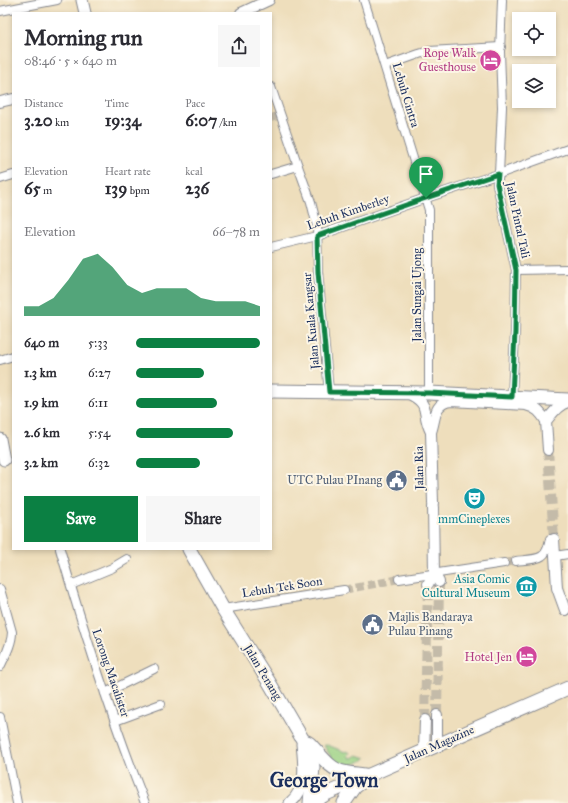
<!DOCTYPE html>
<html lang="en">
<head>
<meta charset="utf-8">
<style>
	body { margin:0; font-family:"IM FELL Great Primer",serif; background:#f7f7f7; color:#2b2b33; height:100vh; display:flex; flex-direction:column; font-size:15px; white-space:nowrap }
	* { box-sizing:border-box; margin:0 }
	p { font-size:13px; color:#7c7c81 }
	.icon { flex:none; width:22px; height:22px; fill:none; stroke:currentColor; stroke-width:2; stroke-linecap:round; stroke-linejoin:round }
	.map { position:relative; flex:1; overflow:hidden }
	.sheet { position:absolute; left:12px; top:12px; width:260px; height:538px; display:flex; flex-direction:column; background:#fff; border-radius:0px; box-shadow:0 2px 6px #0003 }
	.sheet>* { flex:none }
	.buttons { position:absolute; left:512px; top:12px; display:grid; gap:8px }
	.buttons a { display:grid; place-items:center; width:44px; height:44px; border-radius:0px; background:#fff; box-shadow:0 2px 6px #0003; font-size:20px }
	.pin { position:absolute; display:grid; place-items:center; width:34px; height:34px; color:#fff; margin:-41px -17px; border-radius:50% 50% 50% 0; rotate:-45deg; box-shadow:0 0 4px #0007 }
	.pin .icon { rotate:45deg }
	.round { display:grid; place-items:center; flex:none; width:42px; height:42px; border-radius:0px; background:#f7f7f7 }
	.headline { display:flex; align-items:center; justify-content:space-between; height:68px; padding:0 12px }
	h1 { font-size:22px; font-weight:700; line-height:30px }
	.figures { display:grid; grid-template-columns:repeat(3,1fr); gap:6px; height:68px; padding:4px 12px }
	.figures div { display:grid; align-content:center }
	.figures b { font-size:17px; font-weight:700 }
	.figures small { font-size:11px; font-weight:400 }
	.figures p { font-size:11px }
	.chart { height:112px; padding:8px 12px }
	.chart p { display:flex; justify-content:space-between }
	.chart svg { width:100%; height:72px; margin-top:4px; fill:#0b8043; opacity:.7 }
	.action { display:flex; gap:8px; margin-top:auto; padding:8px 12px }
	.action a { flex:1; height:46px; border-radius:0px; background:#0b8043; color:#fff; font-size:16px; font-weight:700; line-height:46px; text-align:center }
	.action a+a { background:#f7f7f7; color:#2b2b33 }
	ul { padding:0 12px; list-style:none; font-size:13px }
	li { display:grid; grid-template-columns:64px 48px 1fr; align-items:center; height:30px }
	li i { height:10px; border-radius:5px; background:#0b8043 }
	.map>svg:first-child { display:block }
</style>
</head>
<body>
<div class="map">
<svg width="568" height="803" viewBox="0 0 568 803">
	<rect width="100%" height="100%" fill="#fcf5e5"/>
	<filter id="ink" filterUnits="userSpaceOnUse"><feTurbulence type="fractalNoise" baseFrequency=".025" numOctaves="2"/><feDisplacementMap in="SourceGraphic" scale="8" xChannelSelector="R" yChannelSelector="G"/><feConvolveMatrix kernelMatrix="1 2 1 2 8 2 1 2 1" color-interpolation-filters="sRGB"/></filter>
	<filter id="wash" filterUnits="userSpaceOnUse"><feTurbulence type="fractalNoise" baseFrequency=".012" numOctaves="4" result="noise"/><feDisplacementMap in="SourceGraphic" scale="16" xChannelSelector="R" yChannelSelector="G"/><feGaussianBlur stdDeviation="0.9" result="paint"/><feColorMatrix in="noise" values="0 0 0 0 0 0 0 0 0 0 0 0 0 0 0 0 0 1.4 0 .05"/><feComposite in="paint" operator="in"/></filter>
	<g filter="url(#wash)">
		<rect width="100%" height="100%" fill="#eedebc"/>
		<path fill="#9bd284" stroke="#5b8071" d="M325,744l20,8 2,-1 3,2 -2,2 2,3h2l5,-3 9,3c-10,7 -24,12 -34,0 -3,-4 -6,-9 -8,-13z"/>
	</g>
	<g filter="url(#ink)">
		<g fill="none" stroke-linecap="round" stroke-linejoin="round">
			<g stroke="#c4bba9" stroke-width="8" stroke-dasharray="8 4" stroke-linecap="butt">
				<polyline points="271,118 281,115"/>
				<polyline points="504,563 516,561"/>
				<polyline points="344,590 399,579"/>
			</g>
			<g stroke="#c4bba9" stroke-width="10" stroke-dasharray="10 5" stroke-linecap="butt">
				<polyline points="548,450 554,539"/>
				<polyline points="437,715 439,582"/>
				<polyline points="425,720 428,584"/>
			</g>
			<defs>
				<g id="minor">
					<polyline points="364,0 429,210 429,393"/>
					<polyline points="502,0 500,52 502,107 499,174 497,184 516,270 515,332 512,397"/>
					<polyline points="0,11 57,0"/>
					<polyline points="385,66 419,54 429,51 501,47"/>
					<polyline points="271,87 299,169 311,202 317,226 318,272 329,392"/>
					<polyline points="271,174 298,166"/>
					<polyline points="0,179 13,175"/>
					<polyline points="271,247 317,236 426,198 499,174 568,149"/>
					<polyline points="516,270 568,269"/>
					<polyline points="0,360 13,356"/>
					<path d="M60,549c25,86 52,171 85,254"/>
					<polyline points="555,556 568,554"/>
					<path d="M516,561c7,-1 21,-1 26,-5 5,-3 7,-12 8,-17"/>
					<polyline points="399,579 504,563"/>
					<polyline points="71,585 112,568 127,559"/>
					<path d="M0,589l12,43c0,12 -7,24 -12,35"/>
					<polyline points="223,609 344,590"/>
					<polyline points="105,693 154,669"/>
					<polyline points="0,717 17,803"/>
					<polyline points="115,721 161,704"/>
				</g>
				<g id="tertiary">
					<polyline points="241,13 269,0"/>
					<polyline points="0,102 13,99"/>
					<path d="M407,393c26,12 13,19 24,39"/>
					<path d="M546,421c7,-8 12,-16 22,-19"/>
					<polyline points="546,421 548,450"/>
					<path d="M433,503l-2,-71c5,-13 2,-29 20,-31l75,4c10,2 15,8 20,16"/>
					<polyline points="433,507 434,573 439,582"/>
					<polyline points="554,539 557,588 565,610"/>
					<polyline points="428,584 434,573"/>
					<polyline points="437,715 437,745"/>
					<polyline points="424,751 425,720"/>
				</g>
				<g id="secondary">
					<polyline points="82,0 85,13"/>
					<polyline points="0,439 4,460"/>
					<path d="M290,803c18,-15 14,-39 12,-59"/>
				</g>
				<g id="primary">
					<polyline points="271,391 429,393 568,400"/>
					<polyline points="189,549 223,609 269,682 307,747 311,757 313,767 310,803"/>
					<path d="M307,742l3,2c10,10 19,25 34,28 8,2 17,2 25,4"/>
					<polyline points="312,803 326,794 351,783 568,688"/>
					<polyline points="344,803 355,787 362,782"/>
				</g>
			</defs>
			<use href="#minor" stroke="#84868d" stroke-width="10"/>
			<use href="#tertiary" stroke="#84868d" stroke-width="12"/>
			<use href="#secondary" stroke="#84868d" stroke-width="13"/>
			<use href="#primary" stroke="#84868d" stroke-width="15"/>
			<use href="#minor" stroke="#fff" stroke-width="8"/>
			<use href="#tertiary" stroke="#fff" stroke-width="10"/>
			<use href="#secondary" stroke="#fff" stroke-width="11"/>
			<use href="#primary" stroke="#fff" stroke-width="13"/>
		</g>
	</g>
	<g fill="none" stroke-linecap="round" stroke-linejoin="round" filter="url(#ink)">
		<defs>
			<polygon id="route" points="498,174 497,184 516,270 515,332 512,397 429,393 329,392 318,272 317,236 426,198"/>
		</defs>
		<use href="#route" stroke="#fff" stroke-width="8"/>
		<use href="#route" stroke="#0b8043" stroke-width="5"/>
	</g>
	<defs>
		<symbol id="hotel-disc" viewBox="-11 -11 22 22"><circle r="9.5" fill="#d1479c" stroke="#fcf5e5"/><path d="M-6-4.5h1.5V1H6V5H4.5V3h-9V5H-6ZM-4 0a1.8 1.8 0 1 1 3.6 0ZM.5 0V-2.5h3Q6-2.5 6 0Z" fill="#fff"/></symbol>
		<symbol id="civic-disc" viewBox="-11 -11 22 22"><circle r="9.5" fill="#5c6f8a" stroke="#fcf5e5"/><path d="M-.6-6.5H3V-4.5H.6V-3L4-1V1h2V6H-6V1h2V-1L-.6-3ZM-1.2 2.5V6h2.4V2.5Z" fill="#fff"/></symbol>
		<symbol id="theatre-disc" viewBox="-11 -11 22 22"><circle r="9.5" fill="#0f9aa8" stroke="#fcf5e5"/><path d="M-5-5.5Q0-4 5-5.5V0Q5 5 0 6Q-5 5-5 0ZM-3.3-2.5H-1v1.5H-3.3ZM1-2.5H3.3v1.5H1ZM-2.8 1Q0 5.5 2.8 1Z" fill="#fff"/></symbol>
		<symbol id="museum-disc" viewBox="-11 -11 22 22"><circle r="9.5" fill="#0f9aa8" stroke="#fcf5e5"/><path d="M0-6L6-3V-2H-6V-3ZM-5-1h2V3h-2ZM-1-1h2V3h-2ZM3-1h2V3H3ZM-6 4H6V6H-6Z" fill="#fff"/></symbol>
	</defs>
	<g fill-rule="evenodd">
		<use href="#hotel-disc" x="478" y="48" width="25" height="25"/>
		<use href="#civic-disc" x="384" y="468" width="25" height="25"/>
		<use href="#theatre-disc" x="462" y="486" width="25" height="25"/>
		<use href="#museum-disc" x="514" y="574" width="25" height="25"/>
		<use href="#civic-disc" x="360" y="612" width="25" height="25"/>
		<use href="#hotel-disc" x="514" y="644" width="25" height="25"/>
	</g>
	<g text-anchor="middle" stroke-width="4" stroke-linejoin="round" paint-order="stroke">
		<g font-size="12" fill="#b23c85" stroke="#fcf5e5" text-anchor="end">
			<text x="476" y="57">Rope Walk<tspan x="476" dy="14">Guesthouse</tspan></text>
			<text x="512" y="661">Hotel Jen</text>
		</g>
		<g font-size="12" fill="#1b2f5e" stroke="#fcf5e5">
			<text transform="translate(406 95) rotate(73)" y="4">Lebuh Cintra</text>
			<text transform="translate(348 212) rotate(-19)" y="4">Lebuh Kimberley</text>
			<text transform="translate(518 220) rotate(78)" y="4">Jalan Pintal Tali</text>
			<text transform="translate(417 295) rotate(-90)" y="4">Jalan Sungai Ujong</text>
			<text transform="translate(311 321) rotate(-95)" y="4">Jalan Kuala Kangsar</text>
			<text transform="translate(419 468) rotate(-91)" y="4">Jalan Ria</text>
			<text transform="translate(282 587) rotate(-9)" y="4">Lebuh Tek Soon</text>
			<text transform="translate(263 672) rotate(59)" y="4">Jalan Penang</text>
			<text transform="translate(111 673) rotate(71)" y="4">Lorong Macalister</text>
			<text transform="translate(439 744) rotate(-24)" y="4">Jalan Magazine</text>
		</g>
		<g font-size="12" fill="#4e5e75" stroke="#fcf5e5" text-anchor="end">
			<text x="382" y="484">UTC Pulau PInang</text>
			<text x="388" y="621" text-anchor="start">Majlis Bandaraya<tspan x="388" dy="14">Pulau Pinang</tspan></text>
		</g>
		<g font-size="12" fill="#0d838f" stroke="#fcf5e5">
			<text x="474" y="523">mmCineplexes</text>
			<text x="510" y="583" text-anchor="end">Asia Comic<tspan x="510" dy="14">Cultural Museum</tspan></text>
		</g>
		<g font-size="20" font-weight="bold" fill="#1b2f5e" stroke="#fcf5e5">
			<text x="324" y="787">George Town</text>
		</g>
	</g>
</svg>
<div class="buttons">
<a><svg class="icon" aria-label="locate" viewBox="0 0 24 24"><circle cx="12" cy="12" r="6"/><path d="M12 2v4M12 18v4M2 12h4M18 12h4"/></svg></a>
<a><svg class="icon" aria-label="layers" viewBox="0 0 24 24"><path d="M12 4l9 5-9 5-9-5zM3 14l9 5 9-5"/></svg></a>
</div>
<div class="pin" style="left:426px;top:198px;background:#1e9e55"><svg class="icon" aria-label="arrive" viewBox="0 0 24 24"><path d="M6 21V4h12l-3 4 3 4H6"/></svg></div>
<section class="sheet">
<div class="headline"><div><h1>Morning run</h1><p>08:46 · 5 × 640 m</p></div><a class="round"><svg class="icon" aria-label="share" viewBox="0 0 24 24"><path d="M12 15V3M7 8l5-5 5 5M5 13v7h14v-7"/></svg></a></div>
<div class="figures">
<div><p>Distance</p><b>3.20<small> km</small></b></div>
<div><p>Time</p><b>19:34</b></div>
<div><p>Pace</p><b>6:07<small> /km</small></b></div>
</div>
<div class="figures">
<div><p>Elevation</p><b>65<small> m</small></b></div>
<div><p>Heart rate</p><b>139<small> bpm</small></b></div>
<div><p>kcal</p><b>236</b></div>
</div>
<div class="chart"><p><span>Elevation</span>66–78 m</p>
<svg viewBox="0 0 160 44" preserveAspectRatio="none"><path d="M0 44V38L10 38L20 33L30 22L40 9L50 6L60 14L70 25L80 30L90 27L100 27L110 27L120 33L130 35L140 35L150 35L160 38V44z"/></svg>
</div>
<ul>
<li><b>640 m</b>5:33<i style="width:100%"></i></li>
<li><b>1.3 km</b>6:27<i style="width:55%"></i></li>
<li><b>1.9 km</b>6:11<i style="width:65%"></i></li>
<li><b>2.6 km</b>5:54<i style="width:78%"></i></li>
<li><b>3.2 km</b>6:32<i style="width:52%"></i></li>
</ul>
<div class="action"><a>Save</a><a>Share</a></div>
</section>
</div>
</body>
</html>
